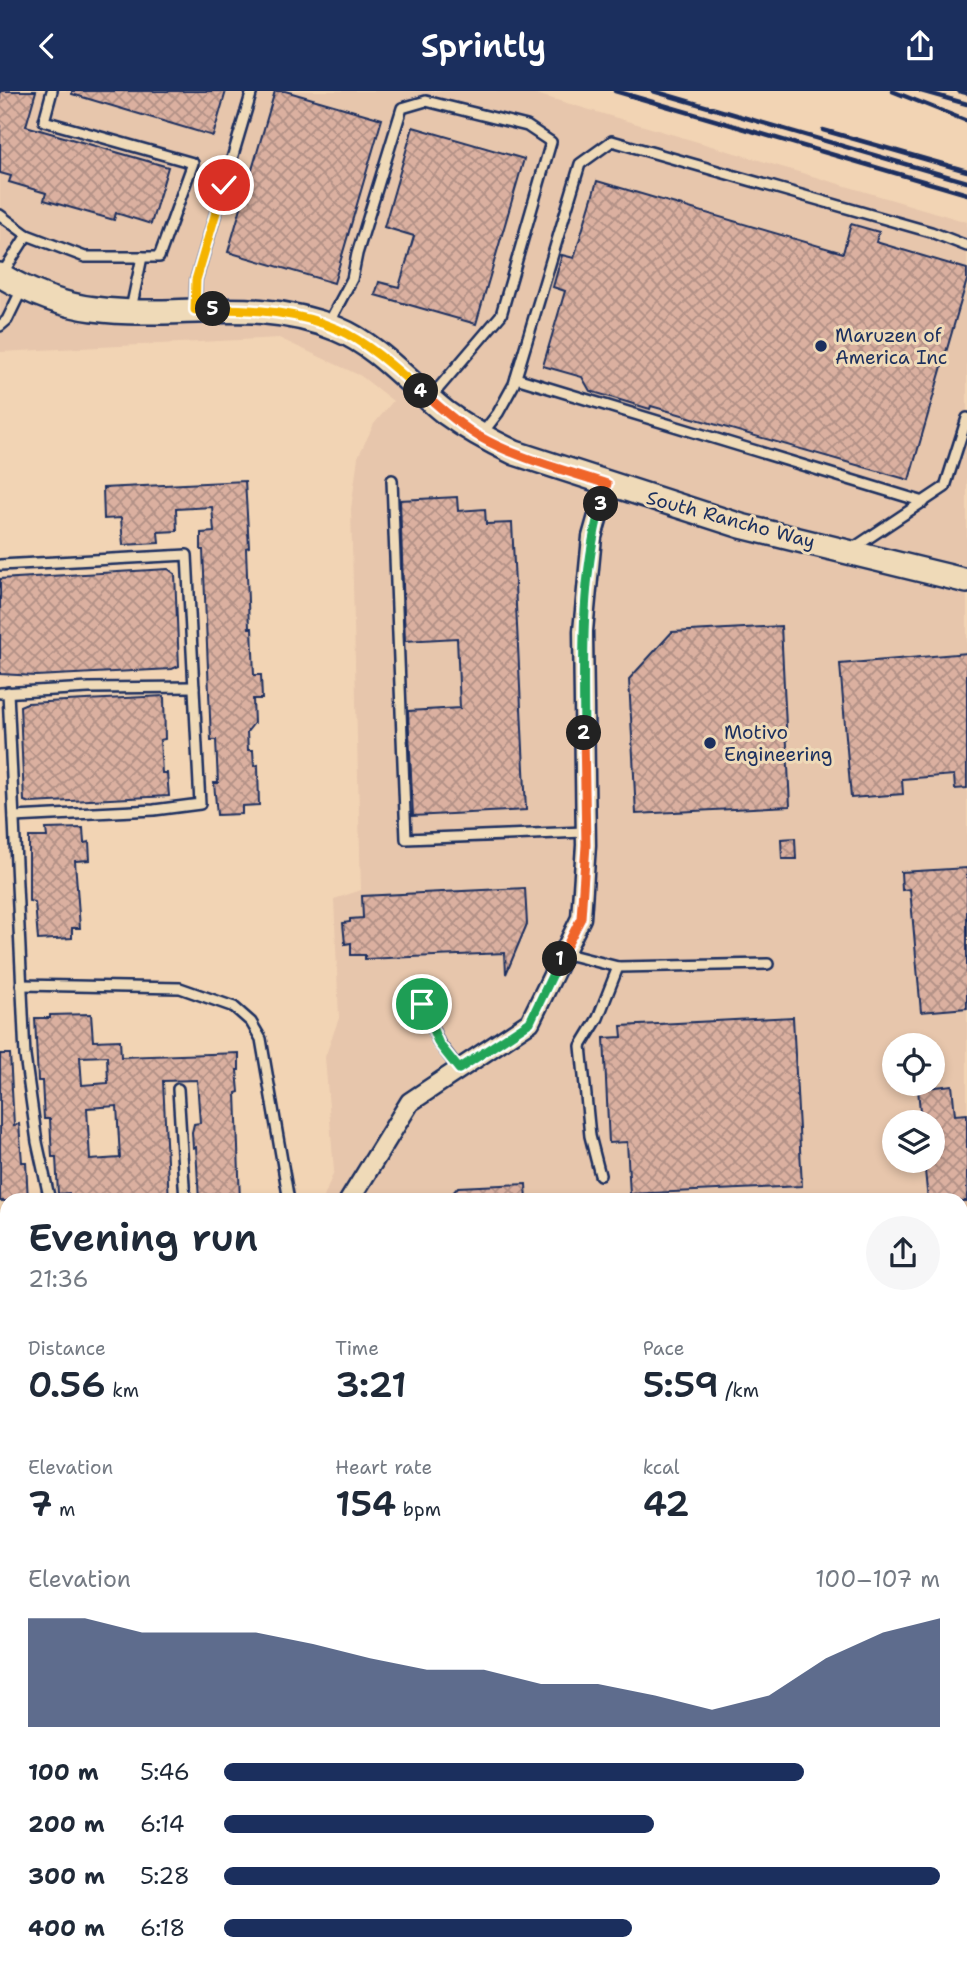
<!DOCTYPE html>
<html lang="en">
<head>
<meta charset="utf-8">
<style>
	body { margin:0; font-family:"Shantell Sans",sans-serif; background:#f6f6f7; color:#1f2937; height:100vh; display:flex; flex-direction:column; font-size:26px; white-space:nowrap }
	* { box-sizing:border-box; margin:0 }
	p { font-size:23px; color:#747a83 }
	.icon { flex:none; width:38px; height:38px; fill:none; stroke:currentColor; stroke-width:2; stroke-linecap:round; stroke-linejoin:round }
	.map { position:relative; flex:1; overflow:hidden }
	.side { position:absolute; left:0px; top:1102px; width:968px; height:779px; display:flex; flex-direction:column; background:#fff; border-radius:21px 21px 0 0; box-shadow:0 4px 10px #0003 }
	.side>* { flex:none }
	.controls { position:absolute; left:882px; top:942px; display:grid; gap:14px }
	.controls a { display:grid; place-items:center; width:63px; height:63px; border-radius:50%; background:#fff; box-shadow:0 4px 10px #0003; font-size:35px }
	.pin { position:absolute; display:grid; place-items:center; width:60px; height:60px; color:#fff; margin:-30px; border:4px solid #fff; border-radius:50%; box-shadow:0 2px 7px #0007 }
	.km { position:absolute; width:35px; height:35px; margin:-18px; border-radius:50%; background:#222; color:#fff; font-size:19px; line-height:35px; text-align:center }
	.round { display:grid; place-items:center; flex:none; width:74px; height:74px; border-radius:37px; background:#f6f6f7 }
	.head { display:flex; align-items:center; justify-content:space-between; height:119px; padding:0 28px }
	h1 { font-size:38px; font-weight:600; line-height:52px }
	.metrics { display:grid; grid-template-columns:repeat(3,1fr); gap:10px; height:119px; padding:7px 28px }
	.metrics div { display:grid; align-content:center }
	.metrics b { font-size:35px; font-weight:600 }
	.metrics small { font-size:19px; font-weight:400 }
	.metrics p { font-size:19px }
	.chart { height:196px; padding:14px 28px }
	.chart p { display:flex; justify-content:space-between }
	.chart svg { width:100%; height:126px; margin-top:7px; fill:#1b2f5e; opacity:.7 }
	ul { padding:0 28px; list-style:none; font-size:23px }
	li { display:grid; grid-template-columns:112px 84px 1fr; align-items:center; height:52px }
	li i { height:18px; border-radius:9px; background:#1b2f5e }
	header { display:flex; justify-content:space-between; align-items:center; height:91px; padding:0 28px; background:#1b2f5e; color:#fff; font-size:32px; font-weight:600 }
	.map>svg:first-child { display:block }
</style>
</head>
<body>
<header><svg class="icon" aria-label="back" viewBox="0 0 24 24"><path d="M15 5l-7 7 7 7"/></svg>Sprintly<svg class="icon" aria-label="share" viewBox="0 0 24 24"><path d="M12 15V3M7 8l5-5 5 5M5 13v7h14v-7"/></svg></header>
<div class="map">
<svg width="967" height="1880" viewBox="0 0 967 1880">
	<defs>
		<pattern id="building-cross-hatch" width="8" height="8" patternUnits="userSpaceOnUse" patternTransform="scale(1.75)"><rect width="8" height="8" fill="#dbb0a0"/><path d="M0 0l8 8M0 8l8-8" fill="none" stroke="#b19086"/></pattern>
	</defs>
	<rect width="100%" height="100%" fill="#f2d4b4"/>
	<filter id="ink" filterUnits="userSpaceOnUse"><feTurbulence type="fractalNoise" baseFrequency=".0143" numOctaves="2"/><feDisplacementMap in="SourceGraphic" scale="14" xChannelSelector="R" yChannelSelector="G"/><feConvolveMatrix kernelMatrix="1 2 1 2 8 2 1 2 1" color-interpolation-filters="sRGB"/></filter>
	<g filter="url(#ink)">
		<path fill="#e7c6ac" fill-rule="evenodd" d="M0,0h526l441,131v1749h-668v-6h662v-764l-638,-1 11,-29 -9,-114 14,-39 -5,-119 27,-9 -10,-381 7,-52 16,-33 19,-23 -32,-25 -82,-38 -279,14zM894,954h39v38h-39zM894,1031h39v38h-39z"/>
		<g fill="url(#building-cross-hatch)" stroke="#1b2f5e" stroke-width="2" fill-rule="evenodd">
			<polygon points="0,0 36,0 26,35 168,76 151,133 116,122 114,129 44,109 46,102 9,91 11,85 0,82"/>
			<polygon points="72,0 226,0 213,45 72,3"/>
			<polygon points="275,0 285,0 382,28 334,192 228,161"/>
			<polygon points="413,36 524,68 476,233 375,204 379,191 399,196 414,145 384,136"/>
			<polygon points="597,90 843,162 851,133 879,141 876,151 967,178 967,189 909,389 651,315 650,318 590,300 582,286 543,275 565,200 553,196 562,164 574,167"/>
			<polygon points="245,390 249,456 246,457 249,537 252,537 254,584 261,584 262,608 253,608 254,632 247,641 248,659 253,659 254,675 258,674 259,714 242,715 242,723 217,724 214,692 218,692 216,649 211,649 203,459 201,459 201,442 214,441 212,416 176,418 177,440 158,441 159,452 123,454 121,427 104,428 103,397"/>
			<polygon points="457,406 458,420 485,418 486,433 512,432 526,719 413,725 408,620 460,617 457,547 405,550 400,409"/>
			<polygon points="168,478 175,483 179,575 172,578 36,585 0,583 0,488"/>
			<polygon points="781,535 790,715 636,723 629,588 672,541"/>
			<polygon points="967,562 967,697 955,698 954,684 902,688 903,703 851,707 840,573"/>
			<polygon points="164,605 165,648 160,649 162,682 167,682 169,705 31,712 24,710 20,615 27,612"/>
			<polygon points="83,737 84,752 89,751 90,769 75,770 80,837 72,837 72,847 38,849 35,811 29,810 29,746 47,746 46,738"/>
			<polygon points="795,747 796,768 782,768 781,748"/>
			<polygon points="967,777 967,917 921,921 910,798 902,799 901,781"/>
			<polygon points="525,797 527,833 506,883 505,862 365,868 365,864 351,864 351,852 345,853 343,832 350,831 350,828 363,827 362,805"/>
			<path d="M91,923l2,27 27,-1 1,17 118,-4v17h-2l2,22 -3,1 4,108h-41l-3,-54 -3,1 -1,-16 2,-8 6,-1 -3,-43 -34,1 6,120h-100v-8l-11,1 -2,-37h-4l-2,-38h-6l-2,-38h-4l-3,-63h15v-3zM107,965l1,27 -26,2 -2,-28zM117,1015l3,52 -30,2 -3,-52z"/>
			<polygon points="793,926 802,1095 630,1103 627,1051 609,1052 604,947 622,946 621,935"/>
			<polygon points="0,963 10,963 14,1034 19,1033 22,1071 26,1071 28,1110 0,1110"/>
			<polygon points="952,994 955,1024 967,1023 967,1110 928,1110 924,1069 933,1069 933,1031 921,1031 918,998"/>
			<polygon points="526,1093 527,1110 446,1110 458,1096"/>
		</g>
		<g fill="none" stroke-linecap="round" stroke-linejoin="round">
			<defs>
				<g id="service">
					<polyline points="0,124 27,144 2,183"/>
					<polyline points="27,144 85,166 159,166 193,72 44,30 52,0"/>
					<polyline points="131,218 142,166"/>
					<polyline points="195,219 196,189 252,0"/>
					<polyline points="0,235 7,229 22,198"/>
					<polyline points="327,235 352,188 357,163 402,17 426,10 527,35 551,51 501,224 431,306"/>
					<polyline points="516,287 924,411"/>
					<polyline points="481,344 498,322 514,293 580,73 612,50 931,141 967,155"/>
					<polyline points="392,389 406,748 585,741"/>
					<polyline points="852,458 945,396 967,327"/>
					<polyline points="0,474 187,464 200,713 154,719 14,726"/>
					<polyline points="8,601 25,965 37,1051 50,1110"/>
					<polyline points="0,602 89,597 194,596"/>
					<polyline points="563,862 618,876 768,873"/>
					<polyline points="21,894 180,897 234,916 251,931 261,948 289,1110"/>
					<polyline points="422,913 439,952 459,978"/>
					<polyline points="178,998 185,1110"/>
					<polyline points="600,1084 590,1045 581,955 598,927 618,876"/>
					<polyline points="0,1271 7,1270"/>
					<polyline points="961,1810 967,1810"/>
					<polyline points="89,1874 89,1880"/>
					<polyline points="224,1874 224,1880"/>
					<polyline points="767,1880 770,1874"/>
				</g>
				<g id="minor">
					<polyline points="349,1110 410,1011 530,931 581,827 586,754 583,540 592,446 607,393"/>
					<polyline points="339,1874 339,1880"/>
				</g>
				<path id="tertiary" d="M0,184c29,17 60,30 94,34 83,11 160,-14 243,20 42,17 73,56 109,84 22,16 44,28 69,40l226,73 226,55"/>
			</defs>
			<use href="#service" stroke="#1b2f5e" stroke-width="14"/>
			<use href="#minor" stroke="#1b2f5e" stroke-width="23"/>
			<use href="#tertiary" stroke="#1b2f5e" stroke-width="28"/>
			<use href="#service" stroke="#efdab8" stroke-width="9"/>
			<use href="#minor" stroke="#efdab8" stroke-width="18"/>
			<use href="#tertiary" stroke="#efdab8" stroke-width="23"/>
			<g stroke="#1b2f5e" stroke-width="4.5">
				<polyline points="615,0 967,103"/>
				<polyline points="653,0 967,91"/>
				<polyline points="892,0 967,30"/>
				<polyline points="921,0 967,13"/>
				<polyline points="959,0 967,2"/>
				<polyline points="823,39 967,80"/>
			</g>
		</g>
	</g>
	<g fill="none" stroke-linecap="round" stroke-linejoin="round" filter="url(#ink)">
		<defs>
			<polyline id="split-1" points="422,913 439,953 459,978 530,931 560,868"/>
			<polyline id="split-2" points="560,868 581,827 586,754 584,642"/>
			<path id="split-3" d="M584,642c-1,-77 -3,-154 17,-229"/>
			<path id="split-4" d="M421,300c19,16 38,34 59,46 39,22 85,33 127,47l-6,20"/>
			<path id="split-5" d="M213,218c41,0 86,3 124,20 31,14 59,40 84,62"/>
			<polyline id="split-6" points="213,218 195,219 196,189 224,94"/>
		</defs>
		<use href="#split-1" stroke="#fff" stroke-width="14"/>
		<use href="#split-2" stroke="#fff" stroke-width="14"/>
		<use href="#split-3" stroke="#fff" stroke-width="14"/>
		<use href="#split-4" stroke="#fff" stroke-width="14"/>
		<use href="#split-5" stroke="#fff" stroke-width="14"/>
		<use href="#split-6" stroke="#fff" stroke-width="14"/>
		<use href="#split-1" stroke="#22a559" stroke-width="9"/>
		<use href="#split-2" stroke="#f0652b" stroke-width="9"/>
		<use href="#split-3" stroke="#22a559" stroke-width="9"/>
		<use href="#split-4" stroke="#f0652b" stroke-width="9"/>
		<use href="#split-5" stroke="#f5b400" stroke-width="9"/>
		<use href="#split-6" stroke="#f5b400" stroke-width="9"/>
	</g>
	<g fill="#1b2f5e" stroke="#efdab8" stroke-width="2.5">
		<circle cx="821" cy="255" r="7"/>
		<circle cx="710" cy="652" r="7"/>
	</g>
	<g text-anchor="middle" stroke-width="6" stroke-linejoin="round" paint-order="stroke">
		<g font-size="19" fill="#1b2f5e" stroke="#efdab8" text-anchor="start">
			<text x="835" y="251">Maruzen of<tspan x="835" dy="22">America Inc</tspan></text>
			<text x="724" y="648">Motivo<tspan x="724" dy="22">Engineering</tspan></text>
		</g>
		<g font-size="19" fill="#1b2f5e" stroke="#efdab8">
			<text transform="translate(731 428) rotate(15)" y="7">South Rancho Way</text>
		</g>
	</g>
</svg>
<div class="controls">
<a><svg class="icon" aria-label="locate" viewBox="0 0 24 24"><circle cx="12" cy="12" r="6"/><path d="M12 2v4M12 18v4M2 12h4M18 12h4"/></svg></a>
<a><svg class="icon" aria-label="layers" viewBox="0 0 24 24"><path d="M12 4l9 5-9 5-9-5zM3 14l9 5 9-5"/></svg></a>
</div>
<div class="pin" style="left:422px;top:913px;background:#1e9e55"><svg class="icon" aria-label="arrive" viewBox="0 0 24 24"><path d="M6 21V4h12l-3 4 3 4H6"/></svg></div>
<div class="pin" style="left:224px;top:94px;background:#d93025"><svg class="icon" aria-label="check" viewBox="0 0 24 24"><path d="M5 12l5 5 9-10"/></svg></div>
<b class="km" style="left:560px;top:868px">1</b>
<b class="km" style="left:584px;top:642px">2</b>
<b class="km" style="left:601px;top:413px">3</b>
<b class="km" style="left:421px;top:300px">4</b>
<b class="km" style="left:213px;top:218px">5</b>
<section class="side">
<div class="head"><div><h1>Evening run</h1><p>21:36</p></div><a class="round"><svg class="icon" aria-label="share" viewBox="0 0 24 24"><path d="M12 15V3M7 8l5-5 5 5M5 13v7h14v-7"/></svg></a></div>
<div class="metrics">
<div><p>Distance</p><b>0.56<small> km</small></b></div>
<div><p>Time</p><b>3:21</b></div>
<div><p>Pace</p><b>5:59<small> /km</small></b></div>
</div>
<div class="metrics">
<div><p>Elevation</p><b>7<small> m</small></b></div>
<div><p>Heart rate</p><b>154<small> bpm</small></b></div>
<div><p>kcal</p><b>42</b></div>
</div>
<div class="chart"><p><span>Elevation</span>100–107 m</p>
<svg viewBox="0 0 160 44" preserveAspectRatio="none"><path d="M0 44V6L10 6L20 11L30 11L40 11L50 15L60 20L70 24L80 24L90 29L100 29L110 33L120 38L130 33L140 20L150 11L160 6V44z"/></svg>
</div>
<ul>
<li><b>100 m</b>5:46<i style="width:81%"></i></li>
<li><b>200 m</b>6:14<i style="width:60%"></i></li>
<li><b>300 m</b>5:28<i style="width:100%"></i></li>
<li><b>400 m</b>6:18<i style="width:57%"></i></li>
</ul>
</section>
</div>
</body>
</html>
